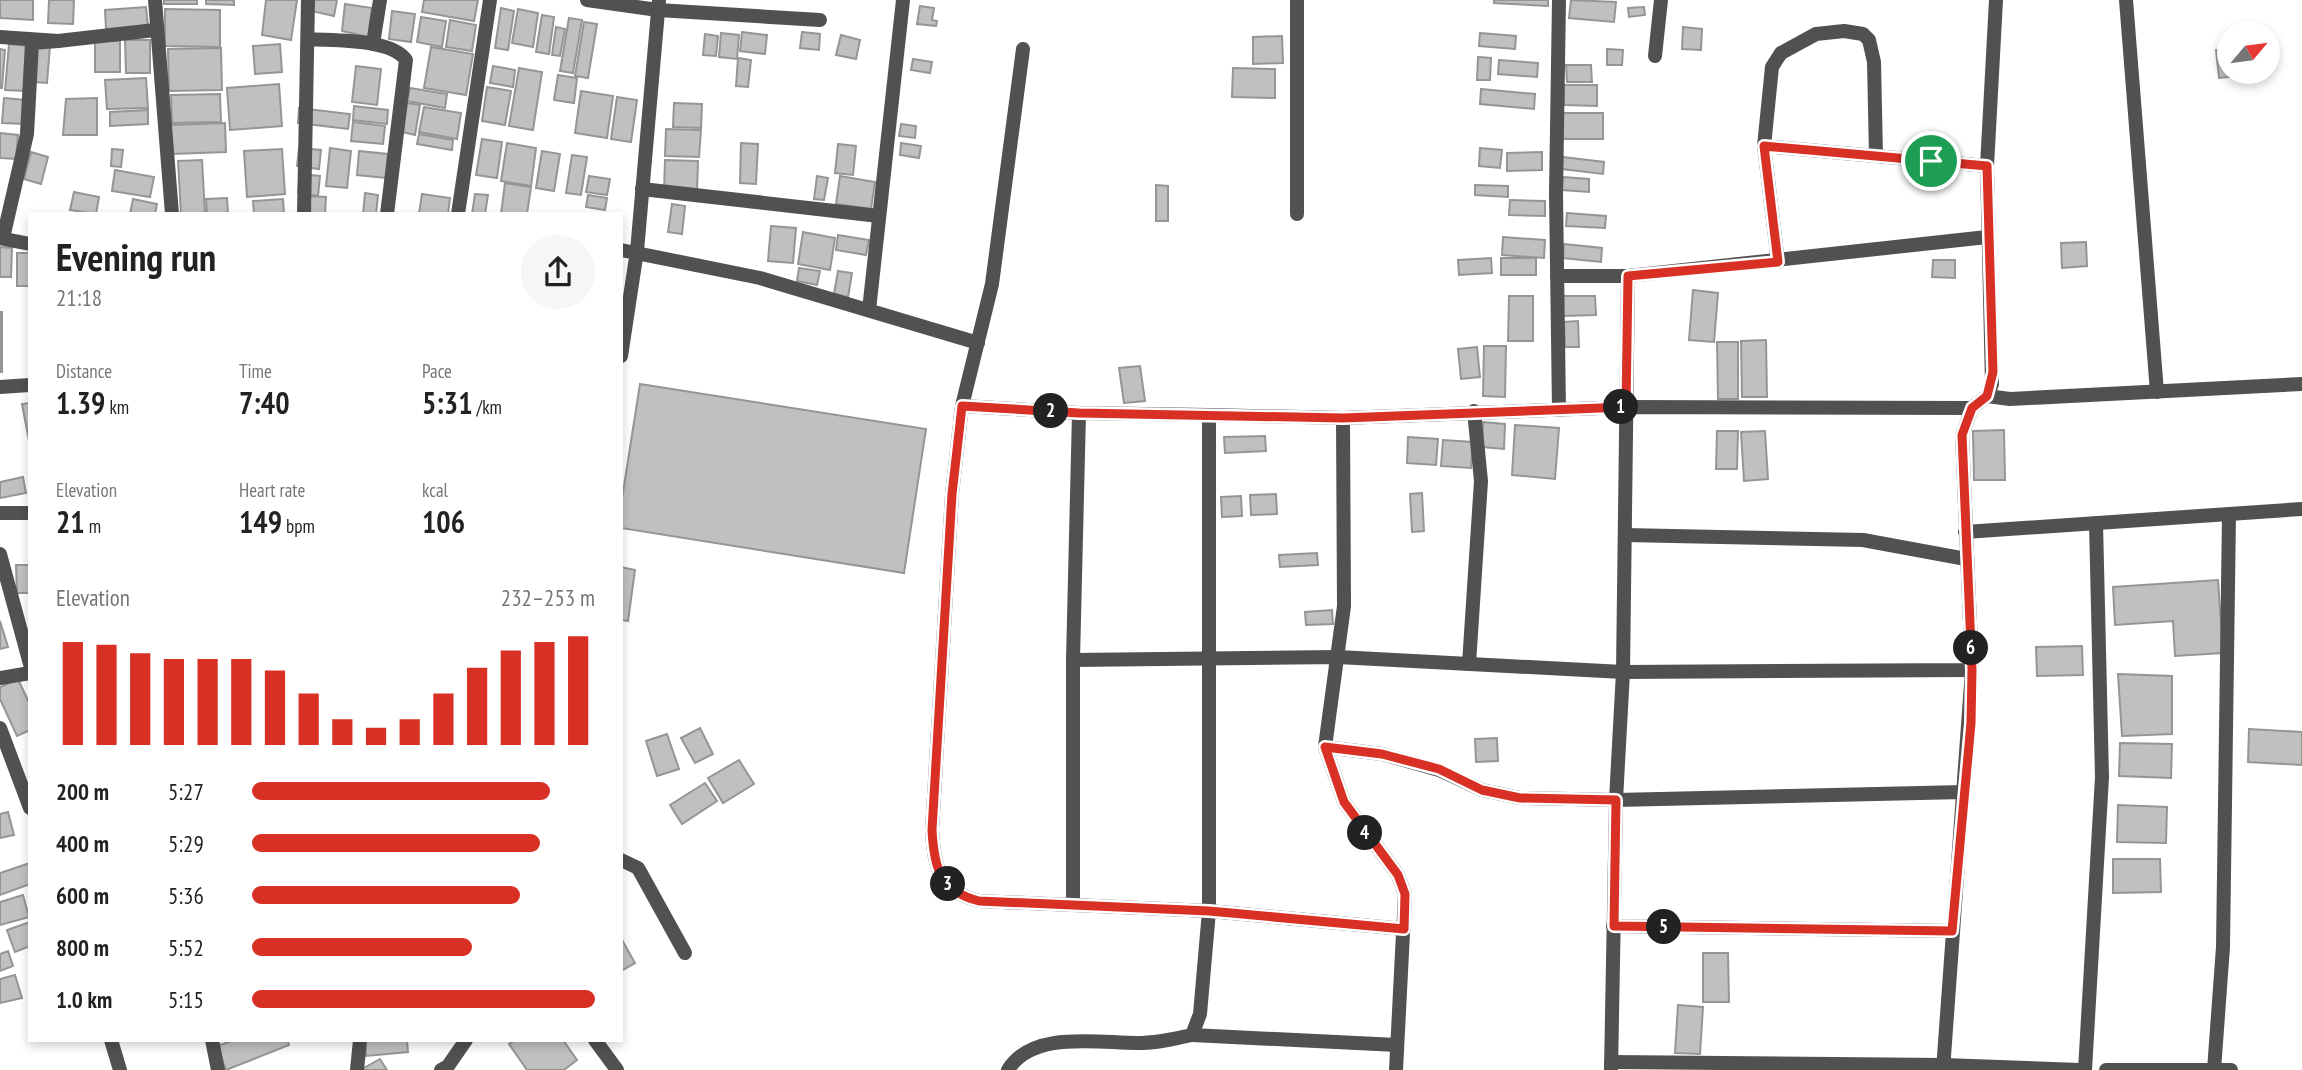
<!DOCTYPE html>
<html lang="en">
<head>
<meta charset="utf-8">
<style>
	body { margin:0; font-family:"PT Sans Narrow",sans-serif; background:#f6f6f6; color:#222; height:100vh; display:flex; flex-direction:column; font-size:26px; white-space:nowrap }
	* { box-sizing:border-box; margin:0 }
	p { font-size:23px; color:#767676 }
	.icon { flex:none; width:38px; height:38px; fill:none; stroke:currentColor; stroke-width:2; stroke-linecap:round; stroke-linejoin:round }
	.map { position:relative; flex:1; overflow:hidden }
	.panel { position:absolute; left:28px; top:212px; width:595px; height:830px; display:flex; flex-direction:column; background:#fff; border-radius:0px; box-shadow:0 4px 10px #0003 }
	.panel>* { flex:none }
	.needle { width:46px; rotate:61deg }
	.buttons { position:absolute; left:2217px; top:21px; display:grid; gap:14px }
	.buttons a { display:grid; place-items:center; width:63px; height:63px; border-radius:50%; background:#fff; box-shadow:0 4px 10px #0003; font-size:35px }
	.pin { position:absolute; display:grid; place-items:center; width:60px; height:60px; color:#fff; margin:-30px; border:4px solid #fff; border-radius:50%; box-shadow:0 2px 7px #0007 }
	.km { position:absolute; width:35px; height:35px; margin:-18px; border-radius:50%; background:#222; color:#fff; font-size:19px; line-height:35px; text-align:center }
	.round { display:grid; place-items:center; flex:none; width:74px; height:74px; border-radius:37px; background:#f6f6f6 }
	.headline { display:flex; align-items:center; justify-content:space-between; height:119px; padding:0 28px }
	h1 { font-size:38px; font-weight:700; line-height:52px }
	.metrics { display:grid; grid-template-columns:repeat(3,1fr); gap:10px; height:119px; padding:7px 28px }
	.metrics div { display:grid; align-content:center }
	.metrics b { font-size:30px; font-weight:700 }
	.metrics small { font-size:19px; font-weight:400 }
	.metrics p { font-size:19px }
	.chart { height:196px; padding:14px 28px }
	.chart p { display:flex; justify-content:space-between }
	.chart svg { width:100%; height:126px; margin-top:7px; stroke:#d93025; stroke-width:6 }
	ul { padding:0 28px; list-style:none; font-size:23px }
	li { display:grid; grid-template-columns:112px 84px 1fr; align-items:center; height:52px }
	li i { height:18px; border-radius:9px; background:#d93025 }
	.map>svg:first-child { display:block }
</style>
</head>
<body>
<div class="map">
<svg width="2302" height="1070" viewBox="0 0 2302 1070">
	<rect width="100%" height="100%" fill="#fff"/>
	<g fill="#c0c0c0" stroke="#959595" stroke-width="2">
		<polygon points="0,0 33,0 33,20 0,18"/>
		<polygon points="49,0 74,0 73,24 48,23"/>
		<rect x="164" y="0" width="33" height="4"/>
		<polygon points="206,0 234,0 234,5 206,4"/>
		<polygon points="266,0 297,0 291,40 262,35"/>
		<polygon points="314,0 337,0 334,16 312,11"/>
		<polygon points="424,0 478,0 474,21 422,12"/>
		<polygon points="1494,0 1548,0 1548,6 1494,3"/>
		<polygon points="1571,0 1616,2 1614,22 1569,18"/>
		<polygon points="345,4 372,8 368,37 342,31"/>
		<polygon points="920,6 934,8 932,20 937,21 936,26 917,24"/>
		<polygon points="146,7 148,26 106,29 105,10"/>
		<polygon points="1644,7 1645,15 1629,17 1628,8"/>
		<polygon points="501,8 514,11 508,50 495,48"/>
		<polygon points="165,9 220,10 220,47 165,46"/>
		<polygon points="518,9 538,13 533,47 512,43"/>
		<polygon points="392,11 415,14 411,42 389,39"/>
		<polygon points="542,15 554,17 549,54 536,52"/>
		<polygon points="421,17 446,21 442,47 417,42"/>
		<polygon points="569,18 582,20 573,73 560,71"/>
		<polygon points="450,20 476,25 472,51 446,47"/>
		<polygon points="584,22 597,24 588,78 575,76"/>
		<polygon points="556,27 565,29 560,56 552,55"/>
		<polygon points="1683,27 1702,29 1701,50 1682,49"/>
		<polygon points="742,32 767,35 765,54 740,51"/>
		<polygon points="802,32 820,34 819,50 800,48"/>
		<polygon points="721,33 739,35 737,59 719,57"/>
		<polygon points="1480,33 1516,36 1515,49 1479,46"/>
		<polygon points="705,34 718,36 716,56 703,55"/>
		<polygon points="841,35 860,40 856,59 836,55"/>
		<polygon points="1282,36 1283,63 1253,64 1253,37"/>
		<polygon points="125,40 150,40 150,73 126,73"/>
		<rect x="95" y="41" width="25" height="31"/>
		<polygon points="9,44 29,46 25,91 5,90"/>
		<polygon points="280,44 282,72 255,74 253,46"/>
		<polygon points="37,45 50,46 47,83 34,82"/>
		<polygon points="431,47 473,54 466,95 424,88"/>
		<polygon points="221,48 222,90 169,91 168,49"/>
		<polygon points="2230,48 2230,72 2237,72 2237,76 2219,78 2216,50"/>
		<polygon points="0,49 5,50 2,88 0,88"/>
		<polygon points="1607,49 1623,50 1622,65 1607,65"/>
		<polygon points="1478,57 1491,58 1490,80 1477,80"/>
		<polygon points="738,58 751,60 748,87 736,86"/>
		<polygon points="913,59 932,62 930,73 911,70"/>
		<polygon points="1499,60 1538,63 1537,77 1498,74"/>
		<polygon points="1566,65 1591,65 1592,82 1567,82"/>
		<polygon points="356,66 381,69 377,105 352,102"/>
		<polygon points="493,66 515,70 513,87 490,83"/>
		<polygon points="519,68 542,72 533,130 509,126"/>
		<polygon points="1233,68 1275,69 1275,98 1232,97"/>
		<polygon points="558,75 577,78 574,103 554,100"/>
		<polygon points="146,78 148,108 107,109 105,80"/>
		<polygon points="279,84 282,126 230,130 227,88"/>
		<polygon points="1564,85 1597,85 1597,106 1564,105"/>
		<polygon points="487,87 511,91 505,125 482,121"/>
		<polygon points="410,88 447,94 445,108 407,101"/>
		<polygon points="1481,89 1535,94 1534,109 1480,104"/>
		<polygon points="581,91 613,96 607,138 575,133"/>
		<polygon points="220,94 221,122 172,123 171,95"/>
		<polygon points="617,97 637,100 631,142 611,139"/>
		<polygon points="4,98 26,100 25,124 2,123"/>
		<polygon points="97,98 97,135 63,135 66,99"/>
		<polygon points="407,103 420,105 415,135 402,132"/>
		<polygon points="674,103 702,104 701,128 673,127"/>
		<polygon points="354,106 388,110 387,124 353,120"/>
		<polygon points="424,107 461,113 457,139 419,132"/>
		<polygon points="299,108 350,114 348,129 298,123"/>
		<polygon points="148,110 148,124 110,126 110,112"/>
		<rect x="1561" y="113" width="42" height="26"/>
		<polygon points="353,122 385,126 383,144 351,141"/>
		<polygon points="225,123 226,152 172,154 170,125"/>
		<polygon points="901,124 916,126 915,138 899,136"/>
		<polygon points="666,129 701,130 699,157 665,156"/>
		<polygon points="0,133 18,135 16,159 0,158"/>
		<polygon points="419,134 453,140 452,150 417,144"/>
		<polygon points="482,139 502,142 497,178 476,175"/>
		<polygon points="507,143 536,148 531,186 501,181"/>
		<polygon points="741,143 758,144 756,184 740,183"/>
		<polygon points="901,143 921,146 919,158 900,155"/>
		<polygon points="838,144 856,146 853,175 835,173"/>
		<polygon points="299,148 321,150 319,169 297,166"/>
		<polygon points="330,148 351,151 347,188 326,186"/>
		<polygon points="1480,148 1502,150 1500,168 1479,166"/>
		<polygon points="112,149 123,150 121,167 111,166"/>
		<polygon points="282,149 285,194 247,197 244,151"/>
		<polygon points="359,151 388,154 386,178 357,175"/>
		<polygon points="542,151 560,154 554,191 536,188"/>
		<polygon points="31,152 48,157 41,184 24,179"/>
		<polygon points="1542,152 1542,170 1507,171 1507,153"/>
		<polygon points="572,155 587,157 581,195 566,193"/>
		<polygon points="1563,157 1604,162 1603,174 1562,169"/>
		<polygon points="202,160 205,214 181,214 178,161"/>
		<polygon points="665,160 698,161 697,192 664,191"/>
		<polygon points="115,170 154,177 150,197 112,191"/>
		<polygon points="300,174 320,176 318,196 298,193"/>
		<polygon points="589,176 610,179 607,195 586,192"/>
		<polygon points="817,176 828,178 824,200 814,199"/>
		<polygon points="840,176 875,182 871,209 836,204"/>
		<polygon points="1563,177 1589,179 1589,192 1562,190"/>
		<polygon points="505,183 531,187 527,214 501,214"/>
		<polygon points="1156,185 1168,186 1168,221 1156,221"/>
		<polygon points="1475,185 1508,186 1508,197 1475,195"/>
		<polygon points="74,192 99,197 96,214 70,210"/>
		<polygon points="365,193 378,195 376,214 363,214"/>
		<polygon points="422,194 450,198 448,214 419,214"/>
		<polygon points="475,194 488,195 485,214 472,214"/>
		<polygon points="588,195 607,198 605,210 586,207"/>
		<polygon points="304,196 326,197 325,214 302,214"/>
		<polygon points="227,198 228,214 207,214 206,199"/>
		<polygon points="133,199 157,204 155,214 130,214"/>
		<polygon points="283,199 284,214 254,214 253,201"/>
		<polygon points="1510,200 1545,201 1545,216 1509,215"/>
		<polygon points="672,204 685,206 682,234 668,232"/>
		<polygon points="1567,213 1606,216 1605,228 1566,226"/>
		<polygon points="771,226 796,228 793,263 768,261"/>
		<polygon points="803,232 835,238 830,270 798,264"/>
		<polygon points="838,235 869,240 866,255 836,250"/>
		<polygon points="1503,237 1545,240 1544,258 1502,255"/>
		<polygon points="2086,242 2087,266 2062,268 2061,243"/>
		<polygon points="1564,244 1602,248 1601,262 1563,258"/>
		<polygon points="0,247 12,248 11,277 0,277"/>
		<rect x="17" y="253" width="13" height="33"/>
		<polygon points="1491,258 1492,273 1459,275 1458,260"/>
		<rect x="1501" y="258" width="35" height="17"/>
		<polygon points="1933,260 1955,260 1955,278 1932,277"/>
		<polygon points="799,268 820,271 817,285 797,281"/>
		<polygon points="838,271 852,273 848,297 834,294"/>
		<polygon points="1693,290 1718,293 1714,342 1689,340"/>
		<polygon points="1509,296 1533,296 1533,341 1508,341"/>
		<polygon points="1562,296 1595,296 1596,315 1563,316"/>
		<rect x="0" y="312" width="2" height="60"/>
		<polygon points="1578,321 1579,347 1565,347 1564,322"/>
		<polygon points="1766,340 1767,397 1742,397 1741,341"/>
		<polygon points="1717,342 1738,342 1738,399 1718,399"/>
		<polygon points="1484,346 1506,346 1505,397 1483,396"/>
		<polygon points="1477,347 1480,377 1461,379 1458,349"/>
		<polygon points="1140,366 1145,401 1124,403 1119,368"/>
		<polygon points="640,384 926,429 904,573 621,528 621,505"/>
		<polygon points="30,403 30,446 22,404"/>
		<polygon points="1483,422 1505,424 1504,449 1482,447"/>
		<polygon points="1515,425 1559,428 1555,479 1512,475"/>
		<polygon points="2004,430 2005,480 1974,480 1973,431"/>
		<polygon points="1717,431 1738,431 1737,469 1716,469"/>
		<polygon points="1765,431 1768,479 1744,481 1741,432"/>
		<polygon points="1265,436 1266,451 1225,453 1224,437"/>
		<polygon points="1408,437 1438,439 1436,465 1407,463"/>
		<polygon points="1443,440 1473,442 1471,468 1441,466"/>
		<polygon points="23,477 26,493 0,498 0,482"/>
		<polygon points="1422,493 1424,531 1412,532 1410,494"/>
		<polygon points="1276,494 1277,514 1251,515 1250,495"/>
		<polygon points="1241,496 1242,516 1222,517 1221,497"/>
		<polygon points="1317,553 1318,565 1280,567 1279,555"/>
		<polygon points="16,565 30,565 30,593 17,593"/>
		<polygon points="621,567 635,570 628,621 621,620"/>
		<polygon points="2218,580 2223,653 2175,656 2173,621 2115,625 2113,587"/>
		<polygon points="1332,610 1333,624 1306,625 1305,612"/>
		<polygon points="0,621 8,647 0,649"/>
		<polygon points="2082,646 2083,675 2037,676 2036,647"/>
		<polygon points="2118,674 2172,676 2172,734 2122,736"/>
		<polygon points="18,679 30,705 30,730 17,736 0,699 0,687"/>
		<polygon points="700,728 713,754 695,763 681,738"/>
		<polygon points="2249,729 2302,732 2302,765 2248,762"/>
		<polygon points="667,734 679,769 657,776 646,741"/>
		<polygon points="1497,738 1498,761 1476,762 1475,739"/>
		<polygon points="2120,743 2172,744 2171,778 2119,776"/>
		<polygon points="739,760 754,784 723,803 708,778"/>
		<polygon points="705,783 717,801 682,824 670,805"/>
		<polygon points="2118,805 2167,807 2166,843 2117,842"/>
		<polygon points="8,812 14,835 0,838 0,814"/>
		<polygon points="2113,859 2160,859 2161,892 2113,893"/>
		<polygon points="30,863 30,884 0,895 0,873"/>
		<polygon points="23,895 29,917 0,925 0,902"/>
		<polygon points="30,922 30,946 15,952 7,930"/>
		<polygon points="621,938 635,963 621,971"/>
		<polygon points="8,951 13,966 0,971 0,954"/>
		<polygon points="1703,953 1728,953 1729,1002 1703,1002"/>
		<polygon points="15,975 22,998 0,1003 0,979"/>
		<polygon points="1678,1005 1703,1007 1700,1054 1675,1053"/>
		<polygon points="234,1040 287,1040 289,1045 226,1070 217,1046"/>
		<polygon points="365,1040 407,1040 408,1052 366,1056"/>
		<polygon points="515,1040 563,1040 577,1060 564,1070 527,1070 509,1044"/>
		<polygon points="380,1059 387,1070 362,1070 362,1069"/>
	</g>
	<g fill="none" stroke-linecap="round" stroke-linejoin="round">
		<g stroke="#515151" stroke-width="14">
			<polyline points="155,0 172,214"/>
			<polyline points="587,0 658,10 820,20"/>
			<polyline points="2126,0 2157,392"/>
			<polyline points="0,37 58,41 155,30"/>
			<path d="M308,39c25,2 83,-1 98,21l-19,154"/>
			<polyline points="373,44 380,0"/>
			<path d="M1023,49l-31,235 -30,122 -10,88 -20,336c2,37 7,61 47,71l230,10 195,18"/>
			<polyline points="1655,56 1661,0"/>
			<polyline points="1764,146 1987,166"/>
			<polyline points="642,189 879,216"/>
			<polyline points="304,214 308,0"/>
			<polyline points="458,214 490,0"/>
			<polyline points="1297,214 1297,0"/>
			<polyline points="0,238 30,244"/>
			<polyline points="3,238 27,134 32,43 58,41"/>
			<polyline points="621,250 760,278 978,343"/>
			<polyline points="1778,262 1764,146 1772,67 1781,53 1816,34 1844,31 1863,34 1869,40 1874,62 1876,156"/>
			<polyline points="1557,276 1628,276 1987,237"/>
			<polyline points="869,310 903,0"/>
			<polyline points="621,356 637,251 659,0"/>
			<polyline points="0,387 30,385"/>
			<polyline points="1987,396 2010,399 2302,384"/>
			<polyline points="962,406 1079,413 1209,415"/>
			<polyline points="1559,410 1556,193 1559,0"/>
			<polyline points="1343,418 1344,606 1325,747 1344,802 1398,875 1405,894 1396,1070"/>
			<polyline points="0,513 30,513"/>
			<polyline points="1965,532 2302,509"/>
			<polyline points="1625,535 1863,540 1966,559"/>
			<polyline points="0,554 30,664"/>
			<polyline points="1073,660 1338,657 1623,672 1972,670 1962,435 1972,408 1987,396 1992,384 1987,166 1996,0"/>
			<polyline points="1469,664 1481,481 1474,411"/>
			<polyline points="0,678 30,673"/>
			<polyline points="0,728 30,808"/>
			<polyline points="1325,747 1382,754 1439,770 1482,790 1520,798 1616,800 1964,792"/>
			<polyline points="621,860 638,868 685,953"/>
			<polyline points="1073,903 1073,660 1079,413"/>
			<polyline points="1613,926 1952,931"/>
			<polyline points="1192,1035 1397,1045"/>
			<polyline points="111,1040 120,1070"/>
			<polyline points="212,1040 218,1070"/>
			<polyline points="595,1040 617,1070"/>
			<polyline points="1611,1062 1944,1065 2080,1070"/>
			<polyline points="357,1070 360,1040"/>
			<polyline points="441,1070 448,1066 466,1040"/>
			<path d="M1008,1070c24,-40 90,-27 129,-27 19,0 37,-4 55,-8l8,-21 9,-103v-496l134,3 283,-11 346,1"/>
			<polyline points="1611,1070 1616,800 1623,672 1628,276"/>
			<polyline points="1943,1070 1972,670"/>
			<polyline points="2085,1070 2102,777 2096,523"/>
			<polyline points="2106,1070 2231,1070"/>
			<polyline points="2214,1070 2223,947 2229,514"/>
		</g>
	</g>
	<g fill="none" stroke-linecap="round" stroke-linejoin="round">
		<defs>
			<path id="route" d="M1764,146l223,20 6,206 -6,24 -15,12 -10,27 10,235 -1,53 -19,208 -338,-5 2,-126 -96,-2 -38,-8 -43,-21 -57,-15 -57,-7 19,55 54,73 7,19 -1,35 -195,-18 -230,-10c-40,-10 -45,-34 -47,-71l20,-336 10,-88 117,7 264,5 283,-11 2,-131 150,-14z"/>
		</defs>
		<use href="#route" stroke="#fff" stroke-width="14"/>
		<use href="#route" stroke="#d93025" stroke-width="9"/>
	</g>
</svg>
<div class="buttons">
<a><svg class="needle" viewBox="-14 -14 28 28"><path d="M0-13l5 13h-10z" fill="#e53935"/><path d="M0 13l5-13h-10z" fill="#767676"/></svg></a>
</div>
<div class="pin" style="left:1931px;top:161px;background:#1e9e55"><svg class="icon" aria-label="arrive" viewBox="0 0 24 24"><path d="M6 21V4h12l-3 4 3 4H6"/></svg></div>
<b class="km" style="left:1621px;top:407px">1</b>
<b class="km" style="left:1051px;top:411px">2</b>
<b class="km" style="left:948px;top:884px">3</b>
<b class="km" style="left:1365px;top:833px">4</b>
<b class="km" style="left:1664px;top:927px">5</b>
<b class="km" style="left:1971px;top:648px">6</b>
<section class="panel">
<div class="headline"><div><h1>Evening run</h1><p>21:18</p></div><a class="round"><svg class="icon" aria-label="share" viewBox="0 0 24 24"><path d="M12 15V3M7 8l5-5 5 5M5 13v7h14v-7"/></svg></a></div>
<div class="metrics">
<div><p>Distance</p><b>1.39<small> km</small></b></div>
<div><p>Time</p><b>7:40</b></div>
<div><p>Pace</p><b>5:31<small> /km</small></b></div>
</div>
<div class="metrics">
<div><p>Elevation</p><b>21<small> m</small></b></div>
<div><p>Heart rate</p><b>149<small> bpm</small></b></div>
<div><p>kcal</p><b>106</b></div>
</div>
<div class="chart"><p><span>Elevation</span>232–253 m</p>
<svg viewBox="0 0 160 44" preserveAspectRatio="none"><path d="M5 44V8M15 44V9M25 44V12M35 44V14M45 44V14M55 44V14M65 44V18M75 44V26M85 44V35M95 44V38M105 44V35M115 44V26M125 44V17M135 44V11M145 44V8M155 44V6"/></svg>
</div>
<ul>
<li><b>200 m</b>5:27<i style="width:87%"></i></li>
<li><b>400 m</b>5:29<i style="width:84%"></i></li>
<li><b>600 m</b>5:36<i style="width:78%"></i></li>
<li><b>800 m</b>5:52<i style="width:64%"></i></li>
<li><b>1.0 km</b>5:15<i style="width:100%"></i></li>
</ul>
</section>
</div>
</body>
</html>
